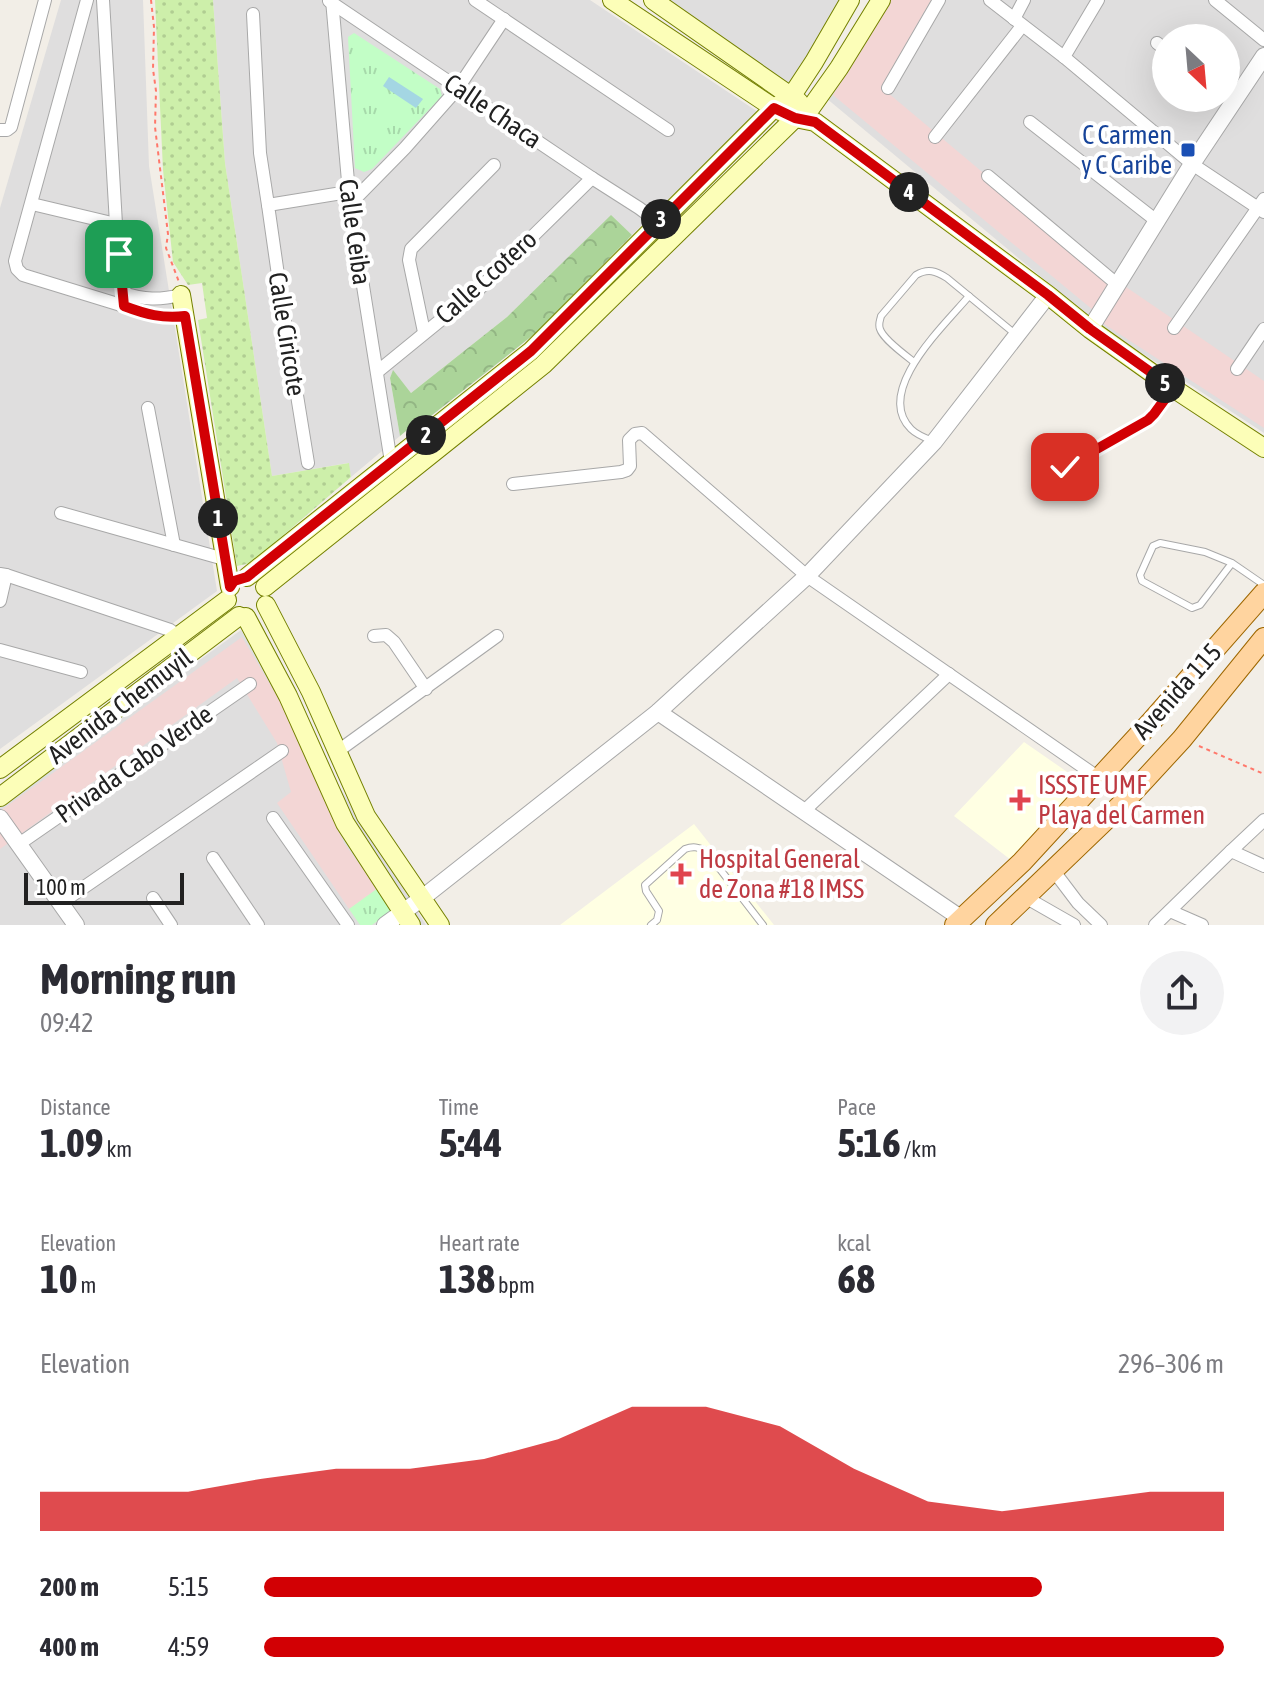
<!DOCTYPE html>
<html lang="en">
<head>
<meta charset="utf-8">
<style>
	body { margin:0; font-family:"Asap Condensed",sans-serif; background:#f2f2f3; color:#2b2b33; height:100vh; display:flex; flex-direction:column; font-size:30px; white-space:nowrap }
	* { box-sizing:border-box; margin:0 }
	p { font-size:26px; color:#7c7c81 }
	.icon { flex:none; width:44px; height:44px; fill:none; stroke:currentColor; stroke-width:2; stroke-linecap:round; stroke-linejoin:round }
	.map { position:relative; height:925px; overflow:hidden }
	.panel { display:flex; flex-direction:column; background:#fff; flex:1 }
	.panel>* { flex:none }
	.needle { width:52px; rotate:154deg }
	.tools { position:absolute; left:1152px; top:24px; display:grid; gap:16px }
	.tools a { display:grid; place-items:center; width:88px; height:88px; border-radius:50%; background:#fff; box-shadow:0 8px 32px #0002; font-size:40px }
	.scale { position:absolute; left:24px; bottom:20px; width:160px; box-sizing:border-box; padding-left:8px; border:4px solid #212121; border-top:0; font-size:22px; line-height:28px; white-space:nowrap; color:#212121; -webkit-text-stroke:6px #fff; paint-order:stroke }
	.pin { position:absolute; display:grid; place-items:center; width:68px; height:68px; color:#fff; margin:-34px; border-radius:16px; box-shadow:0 4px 12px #0006 }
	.km { position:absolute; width:40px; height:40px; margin:-20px; border-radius:50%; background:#222; color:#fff; font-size:22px; line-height:40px; text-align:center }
	.round { display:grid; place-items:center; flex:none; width:84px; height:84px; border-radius:42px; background:#f2f2f3 }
	.headline { display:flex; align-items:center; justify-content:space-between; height:136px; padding:0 40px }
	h1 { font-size:44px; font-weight:700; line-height:60px }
	.stats { display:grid; grid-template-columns:repeat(3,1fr); gap:12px; height:136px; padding:8px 40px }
	.stats div { display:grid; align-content:center }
	.stats b { font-size:40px; font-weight:700 }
	.stats small { font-size:22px; font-weight:400 }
	.stats p { font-size:22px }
	.chart { height:224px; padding:16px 40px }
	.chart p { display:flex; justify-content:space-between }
	.chart svg { width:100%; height:144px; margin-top:8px; fill:#d20004; opacity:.7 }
	ul { padding:0 40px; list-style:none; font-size:26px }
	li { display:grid; grid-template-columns:128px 96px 1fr; align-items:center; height:60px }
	li i { height:20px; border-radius:10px; background:#d20004 }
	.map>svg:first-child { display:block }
</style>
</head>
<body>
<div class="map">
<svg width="1264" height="925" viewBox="0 0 1264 925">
	<defs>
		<pattern id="grass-dots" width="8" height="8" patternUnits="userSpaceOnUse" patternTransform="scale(2)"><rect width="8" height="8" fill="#cdefaa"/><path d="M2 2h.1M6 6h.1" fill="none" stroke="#b0cd92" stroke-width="1.8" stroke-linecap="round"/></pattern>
		<pattern id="forest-crowns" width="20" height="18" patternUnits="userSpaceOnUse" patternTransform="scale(2)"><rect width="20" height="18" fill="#abd499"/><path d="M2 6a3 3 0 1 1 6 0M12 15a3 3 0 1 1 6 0" fill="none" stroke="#93b684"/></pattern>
		<pattern id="park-tufts" width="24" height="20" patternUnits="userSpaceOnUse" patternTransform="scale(2)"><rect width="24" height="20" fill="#c2fec6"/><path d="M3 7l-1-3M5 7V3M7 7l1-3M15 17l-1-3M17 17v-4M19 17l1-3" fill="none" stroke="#a6d9aa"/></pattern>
	</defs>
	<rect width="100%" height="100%" fill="#f2eee7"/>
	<g fill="#dfdede" fill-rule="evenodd">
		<polygon points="61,0 143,0 149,166 217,591 0,749 0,208"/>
		<polygon points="213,0 590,0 758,112 632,235 611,216 507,317 411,393 393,371 390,378 400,436 351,477 348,463 272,476 225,163"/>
		<polygon points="666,0 843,0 791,89"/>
		<path d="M885,0h379v433l-165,-108 -273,-227zM1166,38h60v60h-60z"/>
		<polygon points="241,630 426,925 0,925 0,805"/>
	</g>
	<g fill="#f3d6d5">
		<polygon points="888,0 931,0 881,87 1112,281 1093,310 833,95"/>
		<polygon points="1126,287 1264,381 1264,428 1101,322"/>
		<polygon points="242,637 294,725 344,843 393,910 372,925 360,925 277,803 291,792 277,743 237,678 0,849 0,811"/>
	</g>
	<g fill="#ffffe3">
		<polygon points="1024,742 1086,785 1011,860 954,816"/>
		<polygon points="694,824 774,925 560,925"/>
	</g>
	<polygon fill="url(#grass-dots)" points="155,0 213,0 225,163 272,476 349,463 351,477 251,563 237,566 198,320 207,318 202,283 188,285 173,262 163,170"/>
	<polygon fill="url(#forest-crowns)" points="611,215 632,235 537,332 421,424 418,421 400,436 390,378 393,370 411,393 507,317"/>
	<g fill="url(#park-tufts)">
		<polygon points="354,33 440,89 442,96 372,169 364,172 355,168 348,37"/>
		<polygon points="378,888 393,910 372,925 360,925 349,909"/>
	</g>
	<polygon fill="#a4d6e3" points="389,77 423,99 416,108 383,86"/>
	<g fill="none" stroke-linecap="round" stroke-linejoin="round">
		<defs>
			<g id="service">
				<path d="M914,362c-9,-7 -31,-23 -34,-33 -2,-5 0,-8 1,-13l35,-41c12,-7 20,-4 31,3l67,55"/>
				<path d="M933,441c-8,-3 -16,-6 -22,-12 -38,-38 34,-104 58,-133"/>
				<polyline points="1065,467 1148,420 1154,414 1171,391"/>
				<polyline points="1232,563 1200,605 1192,608 1142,581 1140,575 1153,546 1160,543 1205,552 1232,563 1264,585"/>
				<path d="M651,925l6,-5 2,-9 -13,-20 -1,-6 40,-36c8,-3 13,-2 21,2l57,74"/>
			</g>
			<g id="minor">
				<polyline points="87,0 15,261 17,269 23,275 124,306 116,224 103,0"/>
				<polyline points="332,0 350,204 391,462"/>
				<polyline points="475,0 668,130"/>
				<polyline points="990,0 1064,57 1192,164 1264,212"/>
				<polyline points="1215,0 1264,40"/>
				<polyline points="329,1 592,178 639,208 658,222"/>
				<polyline points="253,14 260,153 268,205"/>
				<polyline points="1014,19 1024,0"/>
				<polyline points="1157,43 1166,50"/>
				<polyline points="1064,57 1098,0"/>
				<polyline points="888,88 939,0"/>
				<polyline points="1030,122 1158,222"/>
				<polyline points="0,130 7,130 11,127 45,0"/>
				<polyline points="935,137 1022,26"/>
				<polyline points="988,176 1118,285"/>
				<polyline points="32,204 116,224"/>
				<polyline points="350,204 405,148 458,88 504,19"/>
				<path d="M123,293c21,7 37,7 58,2"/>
				<path d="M124,306c21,8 39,13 61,10"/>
				<polyline points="1174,328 1264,199"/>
				<polyline points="424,332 409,260 411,249 494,165"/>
				<polyline points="1237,369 1264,329"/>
				<polyline points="377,372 480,288 592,178"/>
				<polyline points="148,408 174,545"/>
				<polyline points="308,463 282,303 268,205 348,192"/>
				<polyline points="513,484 621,472 627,470 630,466 629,440 635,434 642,433 807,576 1099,778"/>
				<polyline points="61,513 224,559"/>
				<polyline points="0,574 6,575 0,601"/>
				<polyline points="6,575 170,630 179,636"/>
				<polyline points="374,636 386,635 394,642 426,689"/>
				<polyline points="0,650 81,672"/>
				<polyline points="338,751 497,636"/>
				<polyline points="804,811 949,674"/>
				<polyline points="273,818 348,925"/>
				<polyline points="19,844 250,684"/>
				<polyline points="1231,851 1264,820"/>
				<polyline points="213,858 258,925"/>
				<polyline points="1053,870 1078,903 1101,925"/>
				<polyline points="1025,897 1074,925"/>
				<polyline points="153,898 171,925"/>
				<polyline points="61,903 282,751"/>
				<polyline points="1170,911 1202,925"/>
				<polyline points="1155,925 1231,851 1264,866"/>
			</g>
			<g id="tertiary">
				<polyline points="1090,329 1192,164 1264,56"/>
				<polyline points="658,712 962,919"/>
				<polyline points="0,818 76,925"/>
				<polyline points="385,925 421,899 658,712 807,576 934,442 1048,295"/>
			</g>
			<g id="secondary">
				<polyline points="612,0 774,108 795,118 815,122 1048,295 1090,329 1173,388 1264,448"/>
				<polyline points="653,0 799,102"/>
				<polyline points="181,295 230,587"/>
				<polyline points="247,577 531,351 774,108 791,97 814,62 850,0"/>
				<polyline points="265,587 543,365 795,118 810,109 839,68 881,0"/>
				<polyline points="266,605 311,692 366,816 440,925"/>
				<polyline points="246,617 288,696 345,823 411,925"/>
				<polyline points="0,769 227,600"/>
				<polyline points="0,797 239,616"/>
			</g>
			<g id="primary">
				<polyline points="955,925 1022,862 1150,723 1264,593"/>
				<polyline points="996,925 1123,803 1182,739 1264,638"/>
			</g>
		</defs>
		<use href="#service" stroke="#a8a8a8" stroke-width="8"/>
		<use href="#minor" stroke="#a8a8a8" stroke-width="14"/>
		<use href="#tertiary" stroke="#a8a8a8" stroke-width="18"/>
		<use href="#secondary" stroke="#748000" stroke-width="20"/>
		<use href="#primary" stroke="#9e6700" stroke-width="22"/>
		<g stroke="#ff786b" stroke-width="2" stroke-dasharray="4 4" stroke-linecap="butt">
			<polyline points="151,0 154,27 153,69 156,91 155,127 168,234 166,248 179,282"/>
			<polyline points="1199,746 1264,774"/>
		</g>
		<use href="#service" stroke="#fff" stroke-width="6"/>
		<use href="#minor" stroke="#fff" stroke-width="12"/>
		<use href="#tertiary" stroke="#fff" stroke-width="16"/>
		<use href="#secondary" stroke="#fcfeb8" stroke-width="18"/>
		<use href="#primary" stroke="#ffd49f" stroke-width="20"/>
	</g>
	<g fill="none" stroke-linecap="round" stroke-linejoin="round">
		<defs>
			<path id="route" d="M119,254l5,52c21,8 39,13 61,10l45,271 4,-6 13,-4 284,-226 243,-243 21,10 20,4 233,173 42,34 83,59 -19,26 -6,6 -83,47"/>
		</defs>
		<use href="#route" stroke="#fff" stroke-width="16"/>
		<use href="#route" stroke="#d20004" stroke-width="10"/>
	</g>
	<rect fill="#1a4fb4" stroke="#fff" stroke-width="3" x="1180" y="142" width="16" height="16" rx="4"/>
	<g fill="#e0444e" stroke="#fff" stroke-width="3">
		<path d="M1016 788h8v8h8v8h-8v8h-8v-8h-8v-8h8z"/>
		<path d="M677 862h8v8h8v8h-8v8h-8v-8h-8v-8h8z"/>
	</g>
	<g text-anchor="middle" stroke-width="8" stroke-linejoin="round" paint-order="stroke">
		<g font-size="26" fill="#212121" stroke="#fff">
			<text transform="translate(493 111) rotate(34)" y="9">Calle Chaca</text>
			<text transform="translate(355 232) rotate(82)" y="9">Calle Ceiba</text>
			<text transform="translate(486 277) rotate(-42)" y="9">Calle Ccotero</text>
			<text transform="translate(287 334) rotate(81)" y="9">Calle Ciricote</text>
			<text transform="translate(1177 691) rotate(-48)" y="9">Avenida 115</text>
			<text transform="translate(120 706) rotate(-37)" y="9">Avenida Chemuyil</text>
			<text transform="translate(134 764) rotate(-35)" y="9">Privada Cabo Verde</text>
		</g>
		<g font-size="26" fill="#164399" stroke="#fff" text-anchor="end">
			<text x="1172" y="144">C Carmen<tspan x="1172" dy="30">y C Caribe</tspan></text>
		</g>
		<g font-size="26" fill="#be3a42" stroke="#fff" text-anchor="start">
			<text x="1038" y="794">ISSSTE UMF<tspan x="1038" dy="30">Playa del Carmen</tspan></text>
			<text x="699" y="868">Hospital General<tspan x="699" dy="30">de Zona #18 IMSS</tspan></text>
		</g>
	</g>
</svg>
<div class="tools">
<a><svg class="needle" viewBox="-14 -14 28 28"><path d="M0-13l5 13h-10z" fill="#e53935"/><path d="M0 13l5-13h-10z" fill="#7c7c81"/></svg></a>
</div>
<div class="scale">100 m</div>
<div class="pin" style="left:119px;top:254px;background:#1e9e55"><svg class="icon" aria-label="arrive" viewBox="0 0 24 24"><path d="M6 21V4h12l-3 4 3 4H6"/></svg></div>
<div class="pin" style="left:1065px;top:467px;background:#d93025"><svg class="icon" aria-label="check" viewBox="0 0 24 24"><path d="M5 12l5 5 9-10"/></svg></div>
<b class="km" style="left:218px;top:518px">1</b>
<b class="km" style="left:426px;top:435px">2</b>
<b class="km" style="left:661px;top:219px">3</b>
<b class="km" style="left:909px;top:192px">4</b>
<b class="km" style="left:1165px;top:383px">5</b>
</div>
<section class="panel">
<div class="headline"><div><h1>Morning run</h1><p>09:42</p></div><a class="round"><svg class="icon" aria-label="share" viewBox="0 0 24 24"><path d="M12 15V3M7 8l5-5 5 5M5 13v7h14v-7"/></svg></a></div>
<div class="stats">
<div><p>Distance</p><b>1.09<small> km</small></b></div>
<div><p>Time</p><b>5:44</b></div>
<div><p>Pace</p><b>5:16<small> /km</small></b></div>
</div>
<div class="stats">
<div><p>Elevation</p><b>10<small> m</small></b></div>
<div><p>Heart rate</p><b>138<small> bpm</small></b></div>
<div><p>kcal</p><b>68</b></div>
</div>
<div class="chart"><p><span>Elevation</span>296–306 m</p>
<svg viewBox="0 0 160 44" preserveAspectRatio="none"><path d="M0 44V32L10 32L20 32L30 28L40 25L50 25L60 22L70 16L80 6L90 6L100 12L110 25L120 35L130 38L140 35L150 32L160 32V44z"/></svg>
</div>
<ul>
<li><b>200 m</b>5:15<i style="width:81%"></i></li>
<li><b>400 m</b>4:59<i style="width:100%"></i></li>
</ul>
</section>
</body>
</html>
